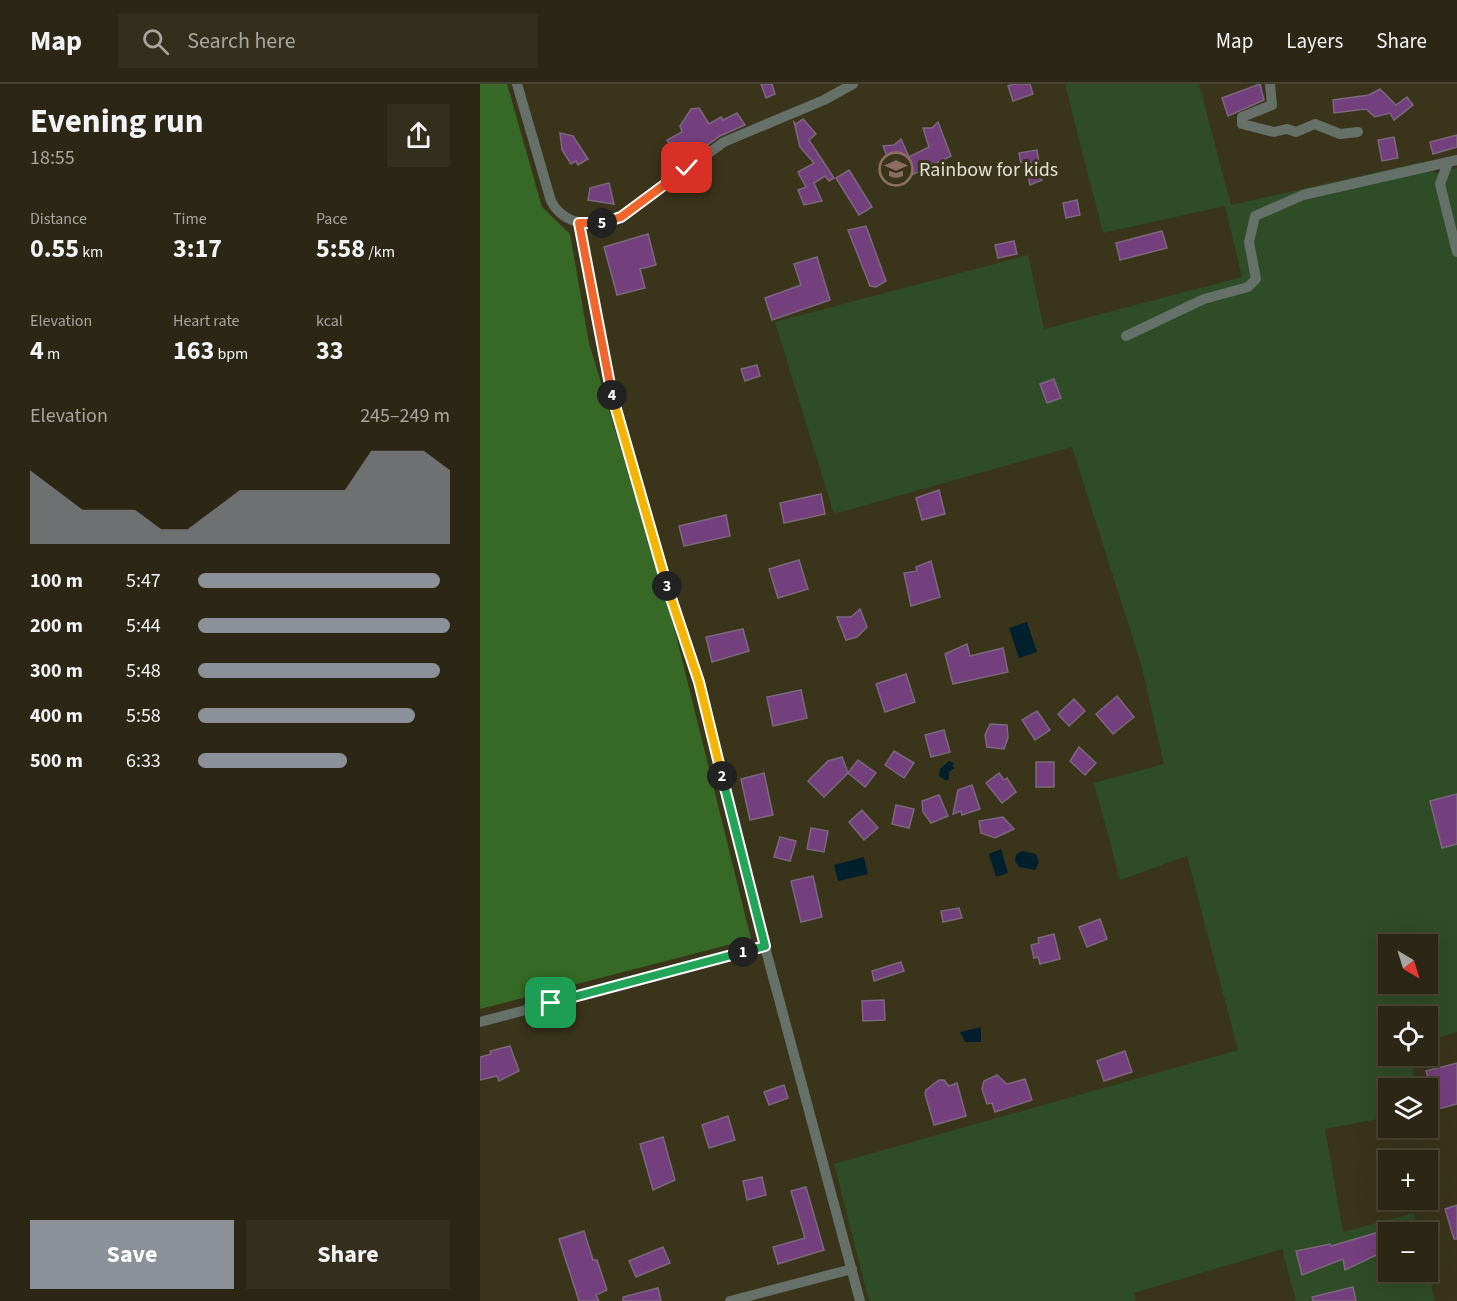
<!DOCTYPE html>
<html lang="en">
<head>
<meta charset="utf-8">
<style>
	body { margin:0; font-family:"Source Sans 3",sans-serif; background:#342f1d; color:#f1f3f6; height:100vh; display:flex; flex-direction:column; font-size:22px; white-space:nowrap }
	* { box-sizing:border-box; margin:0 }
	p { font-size:20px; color:#a6a5a0 }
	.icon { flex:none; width:33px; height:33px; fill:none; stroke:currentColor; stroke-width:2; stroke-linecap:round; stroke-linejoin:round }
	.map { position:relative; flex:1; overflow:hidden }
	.drawer { display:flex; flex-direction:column; background:#2c2714; width:480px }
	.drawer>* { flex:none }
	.needle { width:39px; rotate:142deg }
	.controls { position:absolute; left:898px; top:850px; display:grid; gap:12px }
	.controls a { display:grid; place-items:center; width:60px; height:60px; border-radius:0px; background:#2c2714; box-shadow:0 6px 24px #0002,0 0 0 2px #484434; font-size:30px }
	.pin { position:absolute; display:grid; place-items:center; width:51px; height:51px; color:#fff; margin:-26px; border-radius:12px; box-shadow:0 3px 9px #0006 }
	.km { position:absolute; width:30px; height:30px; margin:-15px; border-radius:50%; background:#222; color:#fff; font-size:16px; line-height:30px; text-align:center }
	.round { display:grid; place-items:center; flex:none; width:63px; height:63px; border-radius:0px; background:#342f1d }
	.summary { display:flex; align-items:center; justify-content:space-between; height:102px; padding:0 30px }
	h1 { font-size:33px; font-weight:700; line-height:45px }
	.stats { display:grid; grid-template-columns:repeat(3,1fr); gap:9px; height:102px; padding:6px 30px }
	.stats div { display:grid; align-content:center }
	.stats b { font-size:26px; font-weight:700 }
	.stats small { font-size:16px; font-weight:400 }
	.stats p { font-size:16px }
	.chart { height:168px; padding:12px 30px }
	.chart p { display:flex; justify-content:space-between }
	.chart svg { width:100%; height:108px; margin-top:6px; fill:#8c9099; opacity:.7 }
	.primary-button { display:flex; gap:12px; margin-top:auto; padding:12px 30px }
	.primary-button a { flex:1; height:69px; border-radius:0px; background:#8c9099; color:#fff; font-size:24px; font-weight:700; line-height:69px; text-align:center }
	.primary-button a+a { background:#342f1d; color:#f1f3f6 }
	ul { padding:0 30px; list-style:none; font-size:20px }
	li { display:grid; grid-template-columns:96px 72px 1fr; align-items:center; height:45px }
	li i { height:15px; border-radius:8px; background:#8c9099 }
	header { display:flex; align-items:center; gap:36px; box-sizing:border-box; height:84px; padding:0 30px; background:#2c2714; border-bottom:2px solid #484434 }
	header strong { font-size:28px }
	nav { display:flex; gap:33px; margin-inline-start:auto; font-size:21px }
	.search { width:420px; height:54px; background:#342f1d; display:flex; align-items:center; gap:15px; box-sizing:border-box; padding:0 21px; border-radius:0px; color:#a6a5a0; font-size:22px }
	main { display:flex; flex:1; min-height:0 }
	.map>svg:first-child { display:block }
</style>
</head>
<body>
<header>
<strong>Map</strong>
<div class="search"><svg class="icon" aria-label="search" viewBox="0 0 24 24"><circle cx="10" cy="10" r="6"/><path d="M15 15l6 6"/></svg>Search here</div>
<nav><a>Map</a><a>Layers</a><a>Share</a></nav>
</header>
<main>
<section class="drawer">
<div class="summary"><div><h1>Evening run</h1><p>18:55</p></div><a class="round"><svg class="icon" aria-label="share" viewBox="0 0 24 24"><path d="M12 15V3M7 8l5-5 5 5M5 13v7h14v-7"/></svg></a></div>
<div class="stats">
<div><p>Distance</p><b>0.55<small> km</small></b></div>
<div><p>Time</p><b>3:17</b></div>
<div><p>Pace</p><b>5:58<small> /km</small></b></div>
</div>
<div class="stats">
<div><p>Elevation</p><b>4<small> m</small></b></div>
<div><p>Heart rate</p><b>163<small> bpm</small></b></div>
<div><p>kcal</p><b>33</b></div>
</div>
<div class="chart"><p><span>Elevation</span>245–249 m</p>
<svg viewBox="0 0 160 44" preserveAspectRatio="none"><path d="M0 44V14L10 22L20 30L30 30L40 30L50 38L60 38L70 30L80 22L90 22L100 22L110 22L120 22L130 6L140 6L150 6L160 14V44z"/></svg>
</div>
<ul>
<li><b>100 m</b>5:47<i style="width:96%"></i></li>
<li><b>200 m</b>5:44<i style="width:100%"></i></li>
<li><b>300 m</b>5:48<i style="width:96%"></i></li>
<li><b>400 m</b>5:58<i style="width:86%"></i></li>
<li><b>500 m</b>6:33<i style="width:59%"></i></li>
</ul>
<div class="primary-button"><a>Save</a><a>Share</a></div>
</section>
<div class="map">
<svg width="977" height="1217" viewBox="0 0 977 1217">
	<rect width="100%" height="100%" fill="#3a341b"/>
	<path fill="#2e4c26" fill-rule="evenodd" d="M585,0h134l32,121 190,-43 14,11 22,-5v864l-29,9v-24h-39v39h20l9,33h-29v28l-64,12 18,103 71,-19 5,20h-30v39l39,-2 7,31h-139l-14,-52 -148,44 2,8h-267l-35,-137 404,-114 -51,-194 -67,24 -26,-97 70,-19 -23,-100 -69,-217 -238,67 -59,-192 253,-67 16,74 198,-52 -17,-71 -122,27zM909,861h39v39h-39z"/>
	<polygon fill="#356925" points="0,0 27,0 62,123 90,150 109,259 194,543 271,855 0,925"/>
	<g fill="#01202e">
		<polygon points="547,538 557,568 539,574 529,544"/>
		<polygon points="469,677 474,679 472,682 475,684 469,688 469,696 465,696 459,692 460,685"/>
		<polygon points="521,765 528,789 516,793 509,770"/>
		<polygon points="542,767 556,770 559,778 555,786 539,783 535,777 536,771"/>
		<polygon points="384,773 388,790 358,797 354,781"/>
		<polygon points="501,943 501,958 485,958 480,948"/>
	</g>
	<g fill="#743f7d" stroke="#7b687e" stroke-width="1.5">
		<polygon points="281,0 292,0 295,10 286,14"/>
		<polygon points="533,0 550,0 553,10 533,17 528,2"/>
		<polygon points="780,0 784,16 748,32 742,14"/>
		<polygon points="900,5 916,21 927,13 933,21 914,36 910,29 895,33 886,25 854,29 853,16 889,11"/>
		<polygon points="219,24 229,40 241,33 243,36 257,29 265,41 240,52 201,80 187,56 202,48 200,42 211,25"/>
		<polygon points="323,35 336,50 329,56 354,94 349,97 345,92 334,99 342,117 324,121 318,106 326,103 318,88 334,79 320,63 314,38 316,40"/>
		<polygon points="458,38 471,72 417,98 403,62 414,61 421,55 429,73 449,63 443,44 452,44"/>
		<polygon points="80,49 93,52 108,75 98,81 96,77 91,80 82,66"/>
		<polygon points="977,51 977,63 953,70 950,58"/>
		<polygon points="914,53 918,74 902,77 898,56"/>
		<polygon points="557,66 562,96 550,101 545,79 541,80 539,69"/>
		<polygon points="369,86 392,123 379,131 356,94"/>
		<polygon points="129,99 134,120 108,116 110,104"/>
		<polygon points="597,116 600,131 586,134 583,119"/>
		<polygon points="386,142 406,197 396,203 390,202 368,146"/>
		<polygon points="682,147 687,164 640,176 636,159"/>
		<polygon points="168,150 176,181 160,185 165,204 137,211 124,163"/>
		<polygon points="534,157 537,170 518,174 515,161"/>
		<polygon points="337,173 350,216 292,236 285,214 321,201 314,180"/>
		<polygon points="277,281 280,292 265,297 261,285"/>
		<polygon points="574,295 581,314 567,319 560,300"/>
		<polygon points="459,406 465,430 442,436 436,414"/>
		<polygon points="341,410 345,430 304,439 300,419"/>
		<polygon points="246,431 250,452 204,462 199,442"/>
		<polygon points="319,476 328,505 298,514 289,485"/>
		<polygon points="451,477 460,513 431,522 424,489 437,487 436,483"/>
		<polygon points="380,525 387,543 377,553 366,556 357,533 371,533"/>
		<polygon points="263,545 269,567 232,578 226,553"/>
		<polygon points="487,560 490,572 523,564 528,588 473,600 465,570"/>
		<polygon points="426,590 435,618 405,628 396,600"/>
		<polygon points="321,606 327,634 293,642 287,613"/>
		<polygon points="637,612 654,633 633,650 616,630"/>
		<polygon points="594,615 605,627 589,642 578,630"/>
		<polygon points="557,627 570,646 555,656 542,636"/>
		<polygon points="510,640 527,641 528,654 524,665 507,663 505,651"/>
		<polygon points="464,646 470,668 451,673 445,651"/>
		<polygon points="599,663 616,679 605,691 590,677"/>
		<polygon points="414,667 434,679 424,694 405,681"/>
		<polygon points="362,673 368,689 344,713 328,697 348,677"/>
		<polygon points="378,676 396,689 385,703 368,689"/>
		<rect x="556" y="678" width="18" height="25"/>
		<polygon points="284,689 293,731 270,736 261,695"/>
		<polygon points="519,689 524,696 527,694 536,708 522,719 506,699"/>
		<polygon points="492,701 500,725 482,731 481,727 473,730 478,706"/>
		<polygon points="977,710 977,760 962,764 950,717"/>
		<polygon points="459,711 468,732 451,739 443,728 442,717"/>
		<polygon points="416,721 434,725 429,744 412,740"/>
		<polygon points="382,726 398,744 384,756 369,738"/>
		<polygon points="523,733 534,745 515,754 501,749 499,737"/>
		<polygon points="331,744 348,747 344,768 327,765"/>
		<polygon points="300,753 316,757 310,777 294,773"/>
		<polygon points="333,792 342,833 321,838 311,797"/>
		<polygon points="479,824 482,834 463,838 461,827"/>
		<polygon points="620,835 627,855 607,863 599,843"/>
		<polygon points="574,850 580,875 560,880 558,873 554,874 551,861 559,859 558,854"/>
		<polygon points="421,878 424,887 394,897 392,887"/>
		<polygon points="404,916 405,936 383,937 382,917"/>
		<polygon points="30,962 39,987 19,997 17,992 0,996 0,973 11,970 10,967"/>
		<polygon points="645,967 652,988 624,997 617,977"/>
		<polygon points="977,979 977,1020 958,1025 946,987"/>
		<polygon points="517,991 527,1000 545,995 552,1016 515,1028 512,1019 507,1020 502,1005 504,997"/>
		<polygon points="459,996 464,996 469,1002 477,999 486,1032 454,1041 445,1010 446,1006"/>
		<polygon points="304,1001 308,1014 289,1021 284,1008"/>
		<polygon points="248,1032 255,1056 229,1064 222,1041"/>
		<polygon points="183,1053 195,1096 173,1106 160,1060"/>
		<polygon points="282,1093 286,1111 267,1116 263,1097"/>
		<polygon points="326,1103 344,1166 298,1180 293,1163 325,1154 311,1107"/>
		<polygon points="977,1121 977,1155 974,1155 965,1125"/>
		<polygon points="909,1145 909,1165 865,1186 863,1175 822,1191 816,1167 850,1160 851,1162"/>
		<polygon points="104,1147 113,1176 117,1176 127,1206 116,1211 119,1217 99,1217 79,1155"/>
		<polygon points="183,1163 190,1179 156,1193 149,1177"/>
		<polygon points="873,1203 876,1217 833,1217 832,1213"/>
		<polygon points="178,1204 181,1217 143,1217 143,1213"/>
	</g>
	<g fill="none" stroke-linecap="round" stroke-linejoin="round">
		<g stroke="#657069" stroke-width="10">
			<path d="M37,0l34,117c14,26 45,27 70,16l103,-75 100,-42 29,-16"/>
			<polyline points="790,0 792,21 762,33 762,40 794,48 807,45 816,48 835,40 860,50 878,48"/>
			<polyline points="968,79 960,100 977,168"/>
			<polyline points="99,139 131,307 183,489 219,598 285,863 380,1217"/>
			<polyline points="646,252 724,215 768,203 776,195 769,158 775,132 823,111 977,76"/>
			<polyline points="0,938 285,863"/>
			<polyline points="250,1217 372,1185"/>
		</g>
	</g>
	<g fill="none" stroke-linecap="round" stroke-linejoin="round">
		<defs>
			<polyline id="split-1" points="71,919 263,868"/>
			<polyline id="split-2" points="242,692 285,862 263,868"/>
			<polyline id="split-3" points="187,502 219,598 242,692"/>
			<polyline id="split-4" points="132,311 187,502"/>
			<polyline id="split-5" points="122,139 99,139 132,311"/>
			<polyline id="split-6" points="122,139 141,133 207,84"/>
		</defs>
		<use href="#split-1" stroke="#fff" stroke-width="12"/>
		<use href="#split-2" stroke="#fff" stroke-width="12"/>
		<use href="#split-3" stroke="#fff" stroke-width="12"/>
		<use href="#split-4" stroke="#fff" stroke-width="12"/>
		<use href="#split-5" stroke="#fff" stroke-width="12"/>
		<use href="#split-6" stroke="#fff" stroke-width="12"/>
		<use href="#split-1" stroke="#22a559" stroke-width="8"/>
		<use href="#split-2" stroke="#22a559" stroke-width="8"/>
		<use href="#split-3" stroke="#f5b400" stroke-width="8"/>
		<use href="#split-4" stroke="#f5b400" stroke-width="8"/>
		<use href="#split-5" stroke="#f0652b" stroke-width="8"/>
		<use href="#split-6" stroke="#f0652b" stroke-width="8"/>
	</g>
	<defs>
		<symbol id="school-ring" viewBox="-11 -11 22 22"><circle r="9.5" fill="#3a341b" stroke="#8d6e63" stroke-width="1.5"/><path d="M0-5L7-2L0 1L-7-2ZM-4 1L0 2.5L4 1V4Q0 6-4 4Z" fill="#8d6e63"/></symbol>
	</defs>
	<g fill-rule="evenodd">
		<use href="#school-ring" x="397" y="66" width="38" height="38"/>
	</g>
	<g text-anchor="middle" stroke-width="6" stroke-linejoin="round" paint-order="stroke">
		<g font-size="20" fill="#e3e0d1" stroke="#3a341b" text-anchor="start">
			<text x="439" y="92">Rainbow for kids</text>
		</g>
	</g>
</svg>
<div class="controls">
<a><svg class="needle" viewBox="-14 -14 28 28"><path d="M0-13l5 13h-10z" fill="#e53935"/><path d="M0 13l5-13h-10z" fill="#a6a5a0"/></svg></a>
<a><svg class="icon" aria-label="locate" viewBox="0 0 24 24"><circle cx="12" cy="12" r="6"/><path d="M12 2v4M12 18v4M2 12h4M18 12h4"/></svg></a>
<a><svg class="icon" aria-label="layers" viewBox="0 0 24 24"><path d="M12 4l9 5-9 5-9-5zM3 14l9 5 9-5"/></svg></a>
<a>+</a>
<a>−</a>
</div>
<div class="pin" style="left:71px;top:919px;background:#1e9e55"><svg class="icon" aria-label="arrive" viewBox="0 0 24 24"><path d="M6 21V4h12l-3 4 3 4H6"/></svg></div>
<div class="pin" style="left:207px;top:84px;background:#d93025"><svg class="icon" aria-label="check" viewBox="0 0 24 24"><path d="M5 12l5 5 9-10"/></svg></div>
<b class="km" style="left:263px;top:868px">1</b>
<b class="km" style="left:242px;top:692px">2</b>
<b class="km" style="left:187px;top:502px">3</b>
<b class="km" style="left:132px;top:311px">4</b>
<b class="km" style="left:122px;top:139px">5</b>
</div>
</main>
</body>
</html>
